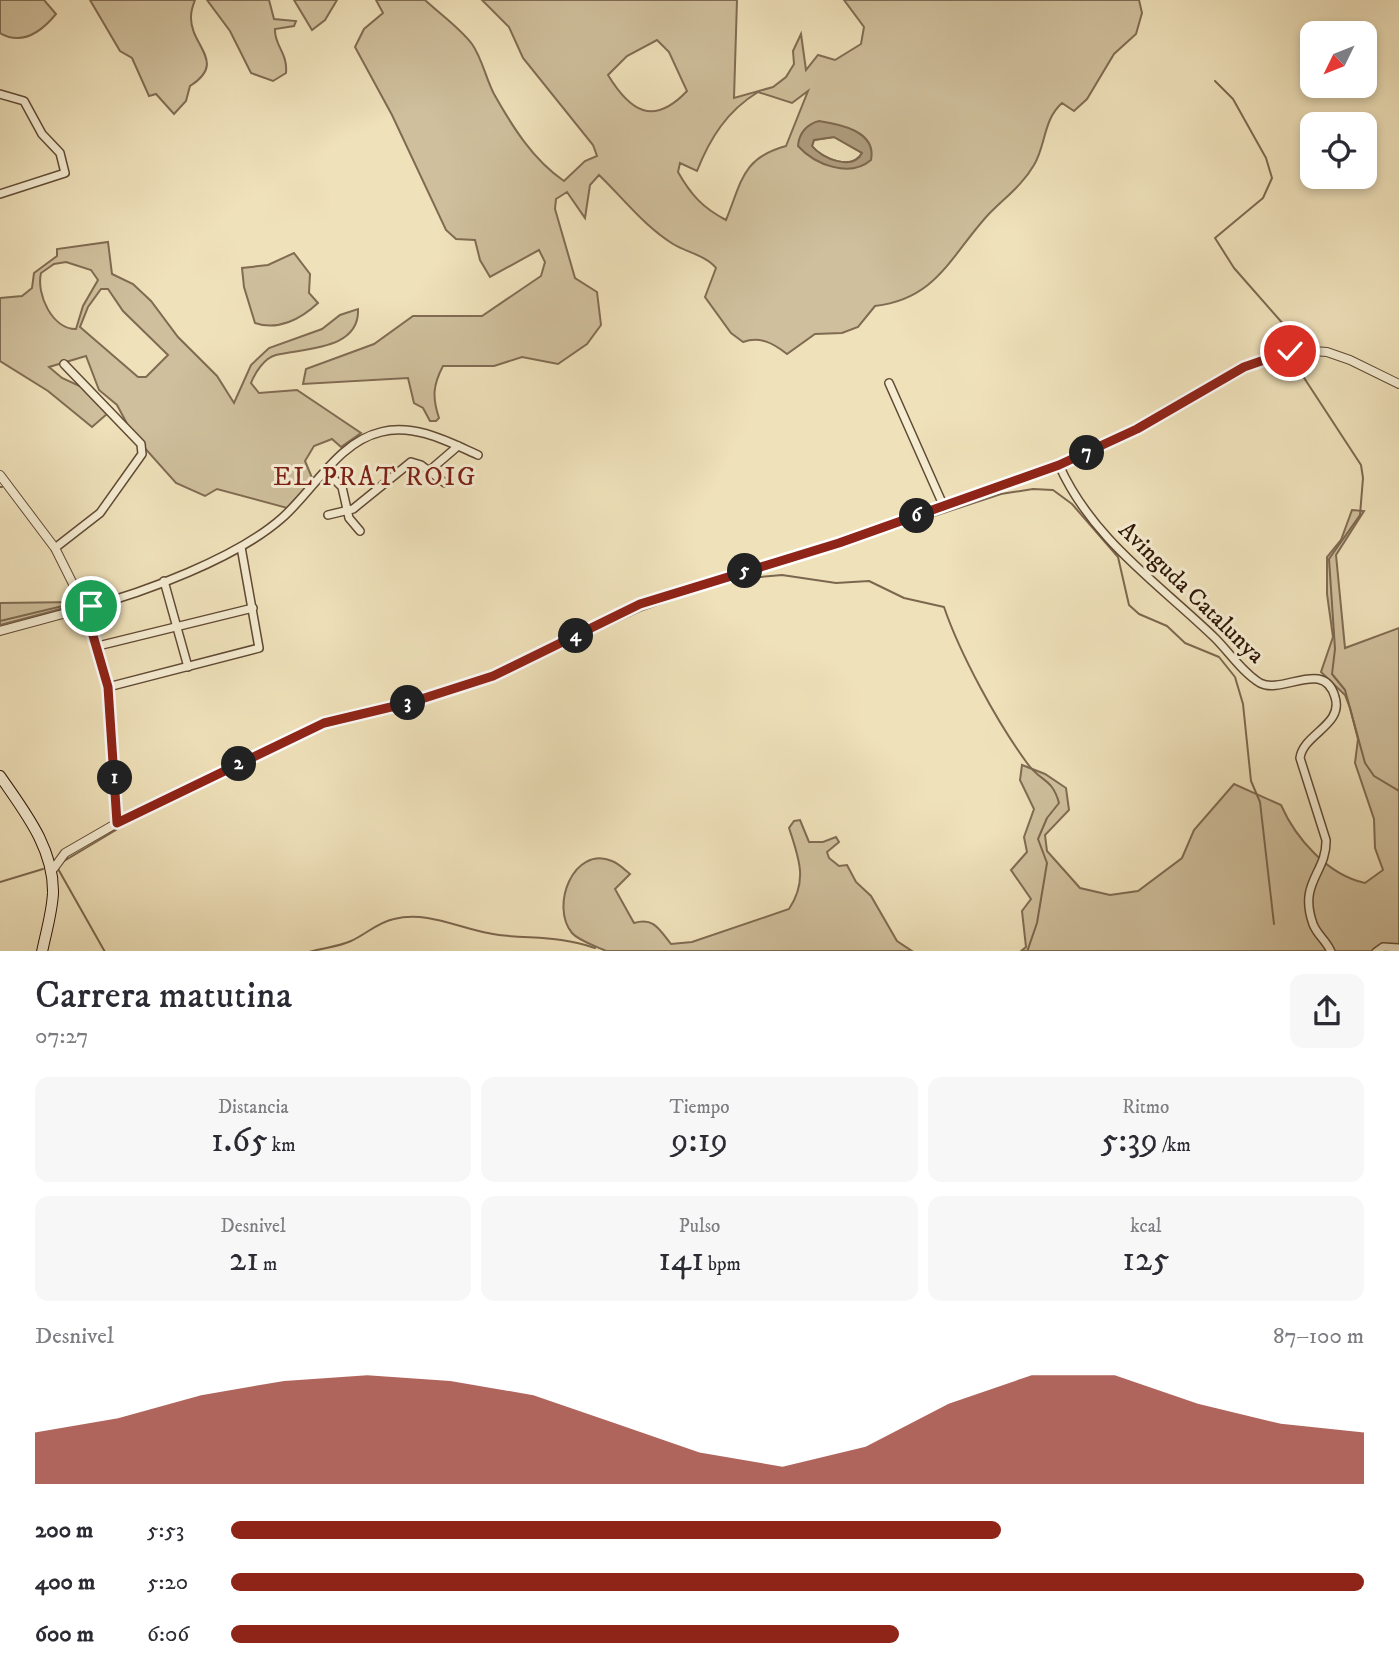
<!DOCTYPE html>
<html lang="es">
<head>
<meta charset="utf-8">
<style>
	body { margin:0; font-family:"IM FELL DW Pica",serif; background:#f7f7f7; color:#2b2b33; height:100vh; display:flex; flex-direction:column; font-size:26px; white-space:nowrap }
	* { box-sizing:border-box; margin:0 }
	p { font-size:23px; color:#7c7c81 }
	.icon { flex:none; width:38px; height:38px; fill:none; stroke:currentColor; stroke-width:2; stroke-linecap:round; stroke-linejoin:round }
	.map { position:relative; height:951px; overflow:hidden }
	.sheet { display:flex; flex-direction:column; background:#fff; flex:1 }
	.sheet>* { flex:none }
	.needle { width:46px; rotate:227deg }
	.controls { position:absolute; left:1300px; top:21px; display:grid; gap:14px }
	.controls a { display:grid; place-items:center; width:77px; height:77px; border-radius:14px; background:#fff; box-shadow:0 4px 10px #0003; font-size:35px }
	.pin { position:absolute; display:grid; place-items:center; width:60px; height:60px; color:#fff; margin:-30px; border:4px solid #fff; border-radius:50%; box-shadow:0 2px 7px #0007 }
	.km { position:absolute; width:35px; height:35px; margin:-18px; border-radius:50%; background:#222; color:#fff; font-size:19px; line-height:35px; text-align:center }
	.round { display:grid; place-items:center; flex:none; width:74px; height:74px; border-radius:14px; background:#f7f7f7 }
	.overview { display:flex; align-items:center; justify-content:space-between; height:119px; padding:0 35px }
	h1 { font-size:38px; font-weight:600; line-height:52px }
	.stats { display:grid; grid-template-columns:repeat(3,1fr); gap:10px; height:119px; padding:7px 35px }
	.stats div { display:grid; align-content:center; border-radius:14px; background:#f7f7f7; text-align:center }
	.stats b { font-size:35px; font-weight:600 }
	.stats small { font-size:19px; font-weight:400 }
	.stats p { font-size:19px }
	.chart { height:196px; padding:14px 35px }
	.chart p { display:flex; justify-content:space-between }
	.chart svg { width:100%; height:126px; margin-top:7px; fill:#8f2418; opacity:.7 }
	ul { padding:0 35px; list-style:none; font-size:23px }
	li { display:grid; grid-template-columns:112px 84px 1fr; align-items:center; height:52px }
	li i { height:18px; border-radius:9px; background:#8f2418 }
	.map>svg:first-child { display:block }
</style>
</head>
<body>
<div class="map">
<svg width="1399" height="952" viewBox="0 0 1399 952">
	<rect width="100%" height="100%" fill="#efe1ba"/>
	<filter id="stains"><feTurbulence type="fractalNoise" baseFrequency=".00286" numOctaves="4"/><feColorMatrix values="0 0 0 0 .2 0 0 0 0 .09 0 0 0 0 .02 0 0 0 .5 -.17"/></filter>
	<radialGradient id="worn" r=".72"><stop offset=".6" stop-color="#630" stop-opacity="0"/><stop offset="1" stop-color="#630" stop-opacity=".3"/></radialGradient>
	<g fill="#cfbf9c" stroke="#806b52" stroke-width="2" fill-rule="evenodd">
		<path d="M0,0h44l12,14c-14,17 -34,32 -56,19z"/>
		<path d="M90,0h105c-2,5 -4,12 -4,17 -1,29 37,45 -1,69l-4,15 -12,13 -18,-20 -7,2 -17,-38 -12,-7z"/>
		<path d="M207,0h62l5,19 22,2 -2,5 -19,3c-1,16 13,24 11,44l-13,8 -22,-8 -21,-42z"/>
		<polygon points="294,0 337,0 325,20 312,30"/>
		<path d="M376,0h49c15,14 35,28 47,44 10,14 14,35 22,50 18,32 39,66 70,87l21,-20 12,-5 -4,-11 -70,-87 -14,-31 -27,-27h255l-3,98 39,-11 13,-10 8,-13 -1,-13 8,-17 5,36 12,-15 17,5 26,-16 3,-17 -20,-27h295l3,13 -6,21 -22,20 -27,45 -13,12 -12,-8c-19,17 -16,42 -28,62 -12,21 -31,34 -47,51 -37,41 -51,83 -112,90l-17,21 -16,6 -27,1 -28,20c-14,-11 -27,-18 -44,-12l-12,-9 -26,-36 11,-29c-9,-12 -30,-16 -43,-24 -29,-18 -50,-46 -74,-69l-9,10 -5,33 -18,-26 -11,7 -1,10 20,69 22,14 4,33 -14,19 -29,20 -36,-7 -28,9h-51c-10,19 -11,31 -4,52l-3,3h-6l-7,-13 -9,-5 -6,-25 -105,6 3,-15 68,-25 39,-28h69l59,-40 4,-14 -6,-12 -49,27 -10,-17 -5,-20 -19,-1 -10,-9 -54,-115 -37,-68 9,-18 19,-16zM657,40l12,12 18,39c-34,36 -57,20 -79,-16l19,-19zM808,91l-22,55c-44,12 -44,35 -60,74 -23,-12 -35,-25 -48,-48l2,-9 17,8c13,-33 30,-60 61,-79l34,11zM834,137l28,16c-10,18 -40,6 -50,-7l2,-6z"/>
		<path d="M108,242l4,32 21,10 18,17 27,36 39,39 17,27 17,-38 18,-17 53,-19 18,-14 18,-6c2,41 -53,39 -82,46 -12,3 -21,18 -25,28l8,10 38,-3 64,43 -20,14 -9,-8 -18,7 -9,15 8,19 -26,28 -70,-19 -12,7 -29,-13 -43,-48 -16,-30 -18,-15 -13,-34 -37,11 13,11 22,10 23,26 -15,13 -44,-36 -48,-30v-63l22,-2 10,-8 2,-15 23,-17v-7zM66,262l25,8 7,10 -15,26 -7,23c-24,0 -40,-35 -35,-56l13,-9zM101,289h7l15,22 45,44 -22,22h-8l-58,-50 8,-20z"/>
		<path d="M294,253l16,21 -1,19 9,10c-17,16 -40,28 -63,20l-11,-36 -2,-19 26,-3z"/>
		<path d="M1352,510l12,1 -28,44 9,93 54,-20v323h-378l5,-4 -4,-36 9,-12 -20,-29 16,-18 -3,-15 10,-28 -14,-29 2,-15 23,9 21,14 3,22 -24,25 2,16 33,37 30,7 28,-4 44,-33 12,-28 40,-46 47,21c15,34 47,70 84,78l18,-13 -8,-22 -1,-29 -19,-56 3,-24 -8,-31 -5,-13 -24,-23 12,-35 -6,-43v-37l14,-17z"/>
		<polygon points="76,602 72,606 0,625 0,603"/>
		<path d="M800,820l9,22h14l13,-5 3,5 -12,10 2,6 10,8 8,-1 9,17 15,14 26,45 15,10h-306c-10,-5 -27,-10 -34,-18 -22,-26 1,-88 40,-72 6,2 12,8 18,13l-15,15 19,34c20,-6 25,6 37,21l21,-2 97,-33c19,-28 10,-51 0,-81l5,-7z"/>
	</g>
	<path fill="#ae9c7d" stroke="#7c674e" stroke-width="2" fill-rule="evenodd" d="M819,121c20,3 58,10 52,39 -21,18 -56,5 -73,-14 1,-13 9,-22 21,-25zM834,137l28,16c-9,18 -40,6 -50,-7l2,-6z"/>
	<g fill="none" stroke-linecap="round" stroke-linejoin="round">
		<g stroke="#7c674e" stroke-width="2">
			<polyline points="1215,81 1233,99 1266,158 1272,178 1263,198 1215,238 1234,268 1285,326"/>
			<polyline points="1288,332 1293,344"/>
			<polyline points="1294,356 1295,364 1361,465 1363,478 1360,515 1329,559 1335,649 1332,674 1345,690 1365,763 1374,776 1399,791"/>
			<polyline points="0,487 2,487"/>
			<polyline points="849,544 1001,494 1033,489 1053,490 1072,504 1118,557 1129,605 1139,614 1167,626 1185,643 1219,657 1235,677 1243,704 1251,781 1260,802 1274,924"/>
			<polyline points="753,576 777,566"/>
			<polyline points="0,621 71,604 74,600"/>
			<path d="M379,714l101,-29 160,-74 68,-24 41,-9 33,-3 54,8 33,-2 35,17 40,9c16,47 53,115 83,156 13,19 25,14 32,40l-12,15 -9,21 9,24 -10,60 -10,29"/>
			<polyline points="64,861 131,821 251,763"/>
			<polyline points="57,867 105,952"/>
			<polyline points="0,882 43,869"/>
			<path d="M309,952c13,-4 29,-5 42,-11 14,-6 27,-19 43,-22 36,-9 69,12 105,16 35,4 61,1 96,13"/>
		</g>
		<defs>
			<g id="minor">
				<polyline points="0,94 24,101 42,134 60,153 65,173 0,194"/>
				<polyline points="889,383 944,507"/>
				<path d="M1059,465c33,74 99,118 156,173 14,14 28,35 45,45 23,12 64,-25 75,14 9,28 -32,37 -35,61l26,82c1,33 -28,42 -13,84 4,11 14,17 18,28"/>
				<polyline points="429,471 458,446"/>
				<polyline points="327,472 342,487 349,518 360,531"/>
				<polyline points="328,515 353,509 411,462 421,465 445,483"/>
				<polyline points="55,548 100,513 142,454 141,444 64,364"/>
				<polyline points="164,581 188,667"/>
				<polyline points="98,646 253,608"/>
				<polyline points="108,687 259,648 241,547"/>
				<path d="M117,823l-9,-136 -23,-79c58,-15 152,-50 197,-90 32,-28 56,-76 99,-86 33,-9 68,10 97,23"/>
				<polyline points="1376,952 1383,947 1399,948"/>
			</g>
			<g id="tertiary">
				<polyline points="0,475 55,548 85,608 0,631"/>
				<polyline points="51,872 65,853 117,823 324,723 412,702 493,676 640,604 839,543 1059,465 1137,429 1265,357 1299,350 1327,352 1350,360 1399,384"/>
			</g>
			<path id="secondary" d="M0,776c24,35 54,72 53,117 -1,20 -7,39 -11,59"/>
		</defs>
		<use href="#minor" stroke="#604a34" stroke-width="10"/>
		<use href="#tertiary" stroke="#604a34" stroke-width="10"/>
		<use href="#secondary" stroke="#301707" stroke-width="12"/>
		<use href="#minor" stroke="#f5ecd2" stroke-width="7"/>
		<use href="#tertiary" stroke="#f5ecd2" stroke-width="8"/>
		<use href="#secondary" stroke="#f5ecd2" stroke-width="10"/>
	</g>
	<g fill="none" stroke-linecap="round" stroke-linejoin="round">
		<defs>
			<polyline id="route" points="91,606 85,608 108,687 117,823 324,723 412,702 493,676 640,604 839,543 1059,465 1137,429 1244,367 1290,351"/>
		</defs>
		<use href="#route" stroke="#fff" stroke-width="14"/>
		<use href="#route" stroke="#8f2418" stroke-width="9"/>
	</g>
	<g text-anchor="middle" stroke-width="6" stroke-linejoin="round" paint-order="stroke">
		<g font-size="24" fill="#301707" stroke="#f5ecd2">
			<text transform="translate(1192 592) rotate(44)" y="8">Avinguda Catalunya</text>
		</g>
		<g font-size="26" letter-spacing="2" fill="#7a1f14" stroke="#f5ecd2">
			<text x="375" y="485">EL PRAT ROIG</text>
		</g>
	</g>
	<rect width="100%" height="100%" filter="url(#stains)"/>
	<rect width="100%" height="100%" fill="url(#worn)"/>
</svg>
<div class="controls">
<a><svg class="needle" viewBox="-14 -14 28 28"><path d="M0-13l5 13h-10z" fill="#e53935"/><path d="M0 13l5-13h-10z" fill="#7c7c81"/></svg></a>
<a><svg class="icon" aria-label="locate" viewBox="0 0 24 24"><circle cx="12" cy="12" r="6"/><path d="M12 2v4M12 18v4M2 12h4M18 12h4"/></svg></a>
</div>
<div class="pin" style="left:91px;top:606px;background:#1e9e55"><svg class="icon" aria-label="arrive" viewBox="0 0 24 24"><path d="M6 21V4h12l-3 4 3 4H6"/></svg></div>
<div class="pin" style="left:1290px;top:351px;background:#d93025"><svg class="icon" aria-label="check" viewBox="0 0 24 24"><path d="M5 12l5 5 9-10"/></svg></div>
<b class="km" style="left:115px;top:778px">1</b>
<b class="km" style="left:239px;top:764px">2</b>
<b class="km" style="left:408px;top:703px">3</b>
<b class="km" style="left:576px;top:636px">4</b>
<b class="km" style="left:745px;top:571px">5</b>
<b class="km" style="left:917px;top:516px">6</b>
<b class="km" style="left:1087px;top:453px">7</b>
</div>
<section class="sheet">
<div class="overview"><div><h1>Carrera matutina</h1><p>07:27</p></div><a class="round"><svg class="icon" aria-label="share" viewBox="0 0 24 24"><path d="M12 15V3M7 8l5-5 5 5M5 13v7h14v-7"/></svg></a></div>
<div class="stats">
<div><p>Distancia</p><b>1.65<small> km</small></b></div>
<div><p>Tiempo</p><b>9:19</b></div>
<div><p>Ritmo</p><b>5:39<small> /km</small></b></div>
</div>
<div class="stats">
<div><p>Desnivel</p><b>21<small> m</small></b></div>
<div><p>Pulso</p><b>141<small> bpm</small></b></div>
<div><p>kcal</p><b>125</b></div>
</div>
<div class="chart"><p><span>Desnivel</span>87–100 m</p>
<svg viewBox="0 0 160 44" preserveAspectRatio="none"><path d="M0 44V26L10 21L20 13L30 8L40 6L50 8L60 13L70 23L80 33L90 38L100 31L110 16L120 6L130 6L140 16L150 23L160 26V44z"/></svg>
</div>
<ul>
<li><b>200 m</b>5:53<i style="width:68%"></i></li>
<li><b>400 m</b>5:20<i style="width:100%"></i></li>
<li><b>600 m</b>6:06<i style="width:59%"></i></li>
</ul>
</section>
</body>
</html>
